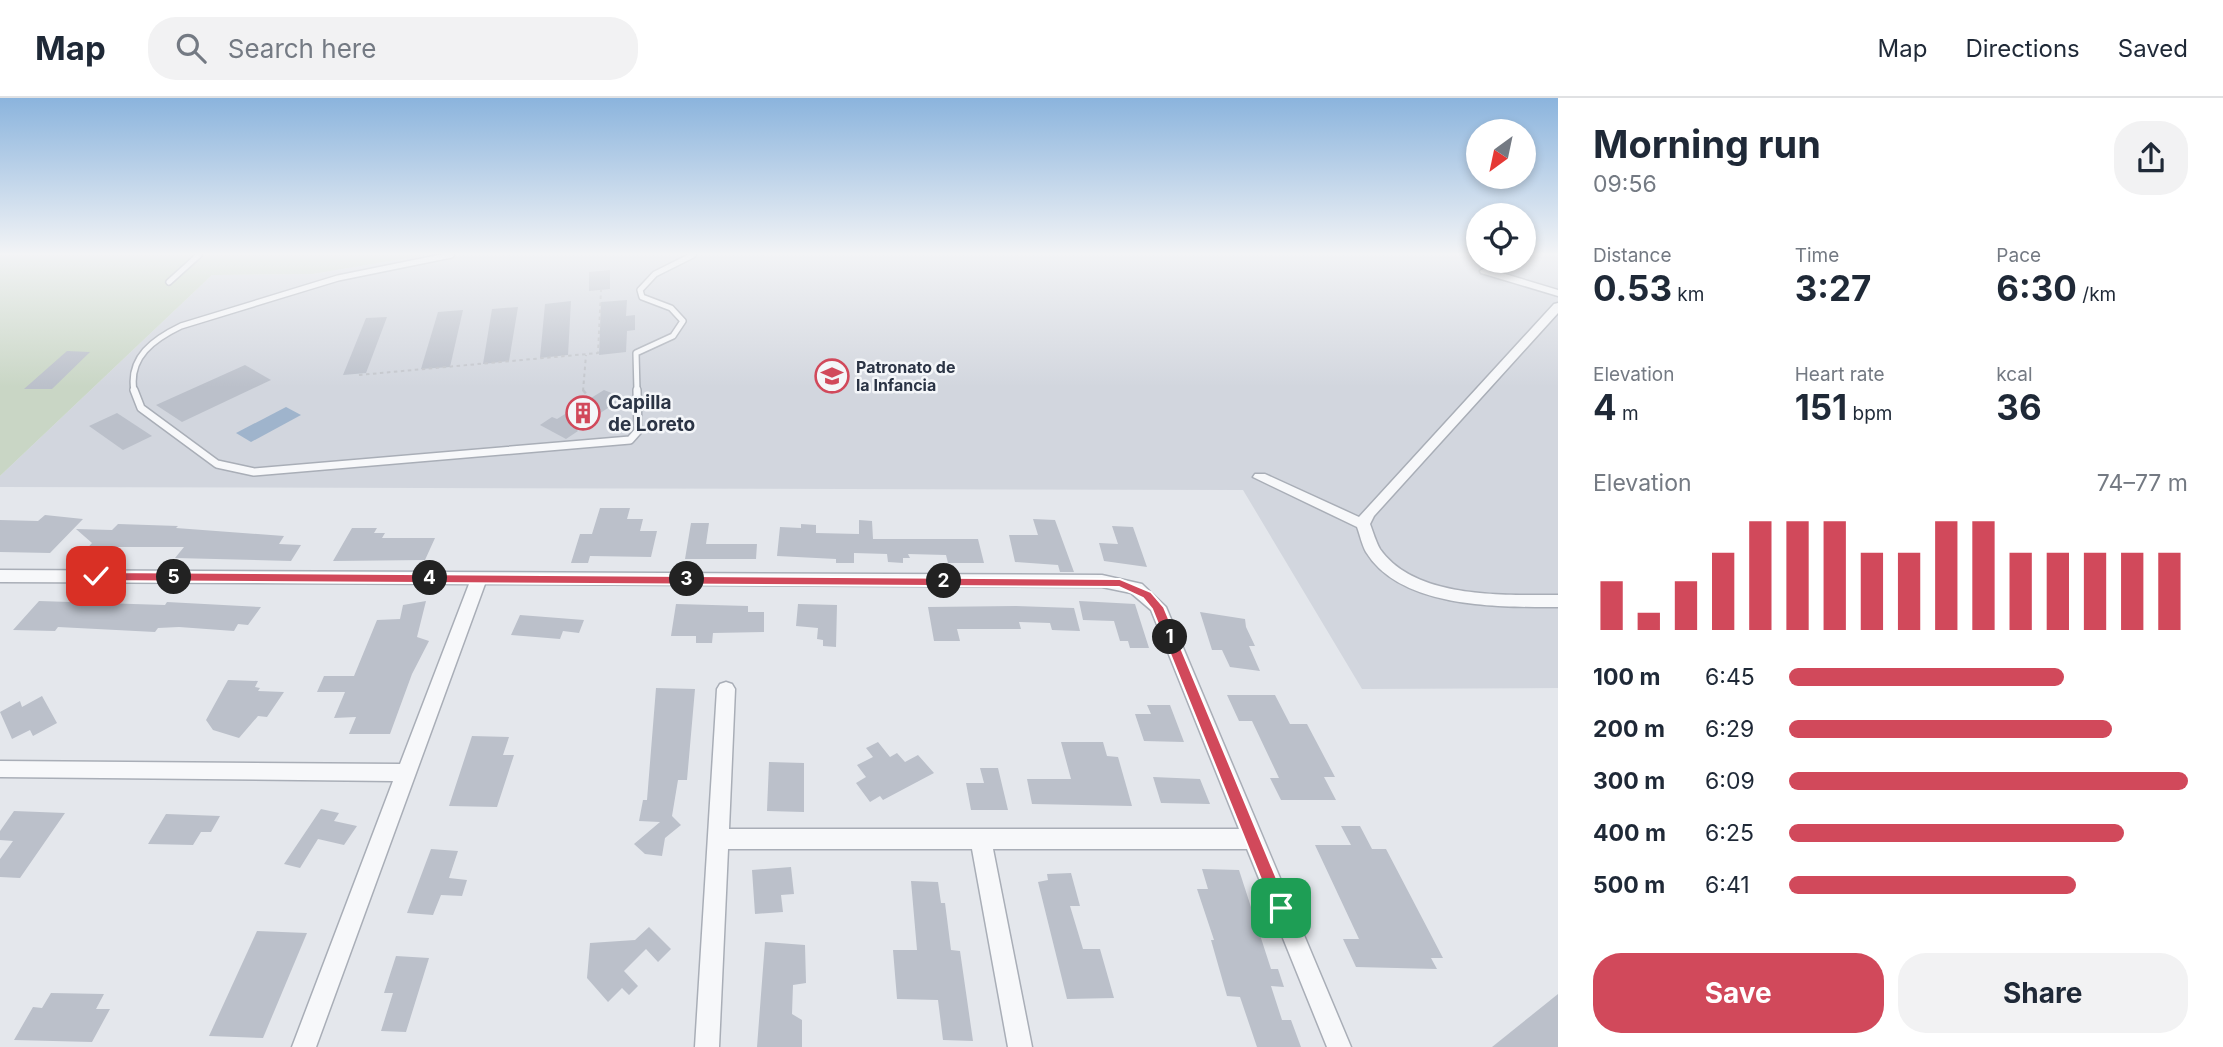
<!DOCTYPE html>
<html lang="en">
<head>
<meta charset="utf-8">
<style>
	body { margin:0; font-family:Inter,sans-serif; background:#f2f2f3; color:#1f2937; height:100vh; display:flex; flex-direction:column; font-size:26px; white-space:nowrap }
	* { box-sizing:border-box; margin:0 }
	p { font-size:23px; color:#747a83 }
	.icon { flex:none; width:38px; height:38px; fill:none; stroke:currentColor; stroke-width:2; stroke-linecap:round; stroke-linejoin:round }
	.map { position:relative; flex:1; overflow:hidden }
	.side { display:flex; flex-direction:column; background:#fff; width:665px }
	.side>* { flex:none }
	.needle { width:46px; rotate:213deg }
	.controls { position:absolute; left:1466px; top:21px; display:grid; gap:14px }
	.controls a { display:grid; place-items:center; width:70px; height:70px; border-radius:50%; background:#fff; box-shadow:0 4px 10px #0003; font-size:35px }
	.pin { position:absolute; display:grid; place-items:center; width:60px; height:60px; color:#fff; margin:-30px; border-radius:14px; box-shadow:0 4px 10px #0006 }
	.km { position:absolute; width:35px; height:35px; margin:-18px; border-radius:50%; background:#222; color:#fff; font-size:19px; line-height:35px; text-align:center }
	.round { display:grid; place-items:center; flex:none; width:74px; height:74px; border-radius:28px; background:#f2f2f3 }
	.head { display:flex; align-items:center; justify-content:space-between; height:119px; padding:0 35px }
	h1 { font-size:38px; font-weight:700; line-height:52px }
	.metrics { display:grid; grid-template-columns:repeat(3,1fr); gap:10px; height:119px; padding:7px 35px }
	.metrics div { display:grid; align-content:center }
	.metrics b { font-size:35px; font-weight:700 }
	.metrics small { font-size:19px; font-weight:400 }
	.metrics p { font-size:19px }
	.chart { height:196px; padding:14px 35px }
	.chart p { display:flex; justify-content:space-between }
	.chart svg { width:100%; height:126px; margin-top:7px; stroke:#d1495b; stroke-width:6 }
	.cta { display:flex; gap:14px; margin-top:auto; padding:14px 35px }
	.cta a { flex:1; height:80px; border-radius:28px; background:#d1495b; color:#fff; font-size:28px; font-weight:700; line-height:80px; text-align:center }
	.cta a+a { background:#f2f2f3; color:#1f2937 }
	ul { padding:0 35px; list-style:none; font-size:23px }
	li { display:grid; grid-template-columns:112px 84px 1fr; align-items:center; height:52px }
	li i { height:18px; border-radius:9px; background:#d1495b }
	header { display:flex; align-items:center; gap:42px; box-sizing:border-box; height:98px; padding:0 35px; background:#fff; border-bottom:2px solid #e0e1e3 }
	header strong { font-size:33px }
	nav { display:flex; gap:38px; margin-inline-start:auto; font-size:24px }
	.search { width:490px; height:63px; background:#f2f2f3; display:flex; align-items:center; gap:18px; box-sizing:border-box; padding:0 24px; border-radius:28px; color:#747a83; font-size:26px }
	main { display:flex; flex:1; min-height:0 }
	.map>svg:first-child { display:block }
</style>
</head>
<body>
<header>
<strong>Map</strong>
<div class="search"><svg class="icon" aria-label="search" viewBox="0 0 24 24"><circle cx="10" cy="10" r="6"/><path d="M15 15l6 6"/></svg>Search here</div>
<nav><a>Map</a><a>Directions</a><a>Saved</a></nav>
</header>
<main>
<div class="map">
<svg width="1558" height="949" viewBox="0 0 1558 949">
	<rect width="100%" height="100%" fill="#e4e7ec"/>
	<polygon fill="#d2d6de" points="426,157 1479,157 1479,163 1524,163 1524,157 1558,157 1558,590 1362,591 1243,392 0,389 0,378 212,177 313,176"/>
	<polygon fill="#c9d6c5" points="0,157 426,157 313,176 212,177 0,378"/>
	<polygon fill="#9fb4cc" points="286,309 301,317 251,344 236,335"/>
	<g fill="#bbc0ca">
		<polygon points="610,172 610,191 589,193 589,174"/>
		<polygon points="627,202 626,218 635,217 635,232 627,233 626,254 599,257 601,204"/>
		<polygon points="571,203 568,257 540,260 545,206"/>
		<polygon points="518,209 509,263 483,266 492,211"/>
		<polygon points="463,212 450,269 421,271 438,214"/>
		<polygon points="387,219 366,275 343,277 366,220"/>
		<polygon points="67,253 90,254 52,291 24,291"/>
		<polygon points="245,267 271,282 182,324 156,307"/>
		<polygon points="604,292 619,298 613,302 617,304 576,331 578,333 566,341 540,327 552,319 557,321"/>
		<polygon points="117,315 152,338 123,352 89,328"/>
		<polygon points="600,410 630,410 627,421 643,421 640,433 657,433 651,459 590,458 588,465 571,465 580,436 592,436"/>
		<polygon points="45,417 83,421 50,455 0,454 0,422 38,423"/>
		<polygon points="1033,421 1055,422 1074,474 1060,474 1058,467 1015,464 1009,437 1038,437"/>
		<polygon points="859,422 872,423 873,441 978,441 984,465 948,465 946,457 908,456 910,460 903,460 903,465 888,464 887,456 854,455 854,465 836,465 836,461 777,458 780,429 801,430 801,426 816,427 816,435 859,436"/>
		<polygon points="691,425 709,425 706,446 757,446 756,461 685,461"/>
		<polygon points="118,426 178,428 176,430 284,438 279,446 301,447 291,463 175,460 184,449 111,449 104,457 82,456 92,445 76,431 112,432"/>
		<polygon points="1112,428 1133,429 1147,469 1104,463 1099,445 1118,446"/>
		<polygon points="352,430 377,430 374,435 385,435 382,440 435,440 425,462 333,463"/>
		<polygon points="39,503 165,507 167,504 261,509 248,527 238,526 234,533 179,529 158,530 155,534 58,529 55,533 13,532"/>
		<polygon points="426,503 417,539 429,543 412,576 390,636 349,636 356,619 334,620 345,594 317,594 324,578 354,578 377,522 400,521 403,507"/>
		<polygon points="1079,503 1135,506 1149,550 1130,550 1128,543 1120,543 1114,523 1083,522"/>
		<polygon points="676,506 748,508 748,514 764,514 764,534 713,535 712,545 696,545 696,538 671,538"/>
		<polygon points="798,506 837,507 836,549 823,548 823,542 817,541 818,530 796,528"/>
		<polygon points="1015,508 1074,510 1080,533 1052,532 1050,525 1019,524 1021,531 957,531 960,543 934,543 928,509"/>
		<polygon points="1200,514 1245,521 1246,529 1255,548 1249,548 1260,573 1230,569 1222,552 1212,552"/>
		<polygon points="520,517 584,522 579,535 563,533 560,541 511,537"/>
		<polygon points="228,582 258,583 255,589 260,590 258,593 284,594 267,619 258,618 239,640 213,632 206,622"/>
		<polygon points="656,590 695,591 687,682 678,682 672,718 681,727 665,740 662,758 645,756 634,746 660,724 639,723 643,702 647,702"/>
		<polygon points="1227,597 1275,597 1290,626 1307,626 1335,679 1324,679 1336,702 1281,702 1270,680 1279,680 1252,623 1239,623"/>
		<polygon points="42,598 57,625 33,638 30,632 12,641 0,614 20,603 22,609"/>
		<polygon points="1147,607 1170,607 1184,644 1144,643 1135,616 1151,616"/>
		<polygon points="472,638 509,639 503,657 514,657 497,709 449,708"/>
		<polygon points="878,644 890,659 897,655 905,664 918,657 934,675 883,702 880,698 870,704 856,685 866,679 857,667 873,659 866,650"/>
		<polygon points="1061,644 1103,644 1107,658 1118,659 1132,708 1032,706 1027,681 1071,681"/>
		<polygon points="769,664 804,665 804,714 767,713"/>
		<polygon points="980,670 998,670 1008,712 971,712 966,685 984,685"/>
		<polygon points="1153,679 1200,681 1210,706 1161,705"/>
		<polygon points="321,711 339,715 334,723 357,728 344,747 318,741 300,770 284,766"/>
		<polygon points="14,713 65,715 20,780 0,779 0,761 13,743 0,742 0,733"/>
		<polygon points="166,716 220,718 211,734 201,734 193,747 148,746"/>
		<polygon points="1341,728 1360,728 1372,751 1386,751 1443,860 1431,860 1437,871 1356,869 1343,841 1359,841 1315,747 1351,747"/>
		<polygon points="431,751 458,753 449,780 467,782 462,798 441,797 433,817 407,815"/>
		<polygon points="791,769 794,796 781,797 783,814 755,816 752,772"/>
		<polygon points="1202,771 1239,772 1271,871 1278,871 1284,889 1271,888 1282,922 1291,922 1301,949 1257,949 1240,899 1227,898 1211,842 1214,842 1197,791 1208,791"/>
		<polygon points="1071,775 1080,808 1070,808 1083,851 1100,851 1114,900 1067,901 1038,784 1048,782 1047,776"/>
		<polygon points="911,783 938,784 941,805 945,805 951,852 960,853 973,943 943,942 938,902 897,901 893,852 917,852"/>
		<polygon points="649,829 671,851 658,864 646,851 624,873 638,888 629,897 622,890 608,904 587,880 590,845 635,842"/>
		<polygon points="257,833 307,835 263,940 209,938"/>
		<polygon points="765,844 805,847 806,885 793,887 792,916 802,922 802,949 757,949"/>
		<polygon points="396,858 429,860 406,934 381,933 393,895 384,895"/>
		<polygon points="51,895 104,896 96,911 110,911 92,944 14,942 33,909 42,910"/>
		<polygon points="1558,896 1558,949 1492,949"/>
	</g>
	<g fill="none" stroke-linecap="round" stroke-linejoin="round">
		<defs>
			<g id="lane-far1">
				<polyline points="169,184 199,157"/>
				<path d="M134,293c-6,-34 20,-52 47,-65l157,-48 113,-23"/>
				<polyline points="637,293 636,255 673,238 683,223 671,210 642,199 640,192 655,176 693,157"/>
			</g>
			<polyline id="lane" points="134,292 141,310 217,366 254,374 630,342 638,333 637,292"/>
			<g id="street">
				<polygon points="1485,170 1558,192 1558,198 1481,175 1480,173"/>
				<path d="M1558,205v10l-184,203 -4,8c3,8 6,18 10,25 35,50 124,46 178,46v12c-58,0 -157,2 -192,-55 -4,-7 -6,-17 -9,-25l-104,-50 2,-3h10l94,43 195,-213z"/>
				<polygon points="0,472 1102,477 1142,486 1166,509 1351,949 1327,949 1247,751 993,751 1032,949 1008,949 972,751 728,751 719,949 695,949 717,591 720,586 726,584 732,586 735,591 729,731 1239,731 1151,512 1131,495 1102,489 485,486 316,949 292,949 393,683 0,679 0,663 400,666 469,486 0,484"/>
			</g>
		</defs>
		<use href="#lane-far1" stroke="#a9aeb7" stroke-width="8"/>
		<use href="#lane" stroke="#a9aeb7" stroke-width="10"/>
		<use href="#street" stroke="#a9aeb7" stroke-width="3"/>
		<g stroke="#c2c5cb" stroke-width="2" stroke-dasharray="3.5 3.5" stroke-linecap="butt">
			<polyline points="359,277 598,255 601,192"/>
			<polyline points="583,293 586,257"/>
		</g>
		<polyline stroke="#c2c5cb" stroke-width="2.5" stroke-dasharray="4.5 4.5" stroke-linecap="butt" points="583,292 587,297"/>
		<use href="#lane-far1" stroke="#f7f8fa" stroke-width="5"/>
		<use href="#lane" stroke="#f7f8fa" stroke-width="7"/>
		<use href="#street" fill="#f7f8fa" fill-rule="evenodd"/>
	</g>
	<linearGradient id="sky" x2="0" y2="1"><stop stop-color="#8bb4dd"/><stop offset="0.54" stop-color="#f3f4f6"/><stop offset="1" stop-color="#f3f4f6" stop-opacity="0"/></linearGradient>
	<rect width="1558" height="289" fill="url(#sky)"/>
	<polygon fill="#d1495b" stroke="#fff" stroke-width="2" points="96,474 1120,481 1151,494 1164,509 1289,810 1281,818 1275,816 1152,511 1143,500 1119,489 96,483 90,478"/>
	<defs>
		<symbol id="school-ring" viewBox="-11 -11 22 22"><circle r="9.5" fill="#f4f6f9" stroke="#d1495b" stroke-width="1.5"/><path d="M0-5L7-2L0 1L-7-2ZM-4 1L0 2.5L4 1V4Q0 6-4 4Z" fill="#d1495b"/></symbol>
		<symbol id="building-ring" viewBox="-11 -11 22 22"><circle r="9.5" fill="#f4f6f9" stroke="#d1495b" stroke-width="1.5"/><path d="M-4-6H4V6H1V3H-1V6H-4ZM-2.5-4.3h1.7v1.8h-1.7ZM.8-4.3h1.7v1.8H.8ZM-2.5-1h1.7V.8h-1.7ZM.8-1h1.7V.8H.8Z" fill="#d1495b"/></symbol>
	</defs>
	<g fill-rule="evenodd">
		<use href="#school-ring" x="813" y="259" width="38" height="38"/>
		<use href="#building-ring" x="564" y="296" width="38" height="38"/>
	</g>
	<g text-anchor="middle" stroke-width="5" stroke-linejoin="round" paint-order="stroke">
		<g font-size="16" font-weight="bold" fill="#2b3445" stroke="#f4f6f9" text-anchor="start">
			<text x="856" y="275">Patronato de<tspan x="856" dy="18">la Infancia</tspan></text>
		</g>
		<g font-size="19" font-weight="bold" fill="#2b3445" stroke="#f4f6f9" text-anchor="start">
			<text x="608" y="311">Capilla<tspan x="608" dy="22">de Loreto</tspan></text>
		</g>
	</g>
</svg>
<div class="controls">
<a><svg class="needle" viewBox="-14 -14 28 28"><path d="M0-13l5 13h-10z" fill="#e53935"/><path d="M0 13l5-13h-10z" fill="#747a83"/></svg></a>
<a><svg class="icon" aria-label="locate" viewBox="0 0 24 24"><circle cx="12" cy="12" r="6"/><path d="M12 2v4M12 18v4M2 12h4M18 12h4"/></svg></a>
</div>
<div class="pin" style="left:1281px;top:810px;background:#1e9e55"><svg class="icon" aria-label="arrive" viewBox="0 0 24 24"><path d="M6 21V4h12l-3 4 3 4H6"/></svg></div>
<div class="pin" style="left:96px;top:478px;background:#d93025"><svg class="icon" aria-label="check" viewBox="0 0 24 24"><path d="M5 12l5 5 9-10"/></svg></div>
<b class="km" style="left:1170px;top:539px">1</b>
<b class="km" style="left:944px;top:483px">2</b>
<b class="km" style="left:687px;top:481px">3</b>
<b class="km" style="left:430px;top:480px">4</b>
<b class="km" style="left:174px;top:479px">5</b>
</div>
<section class="side">
<div class="head"><div><h1>Morning run</h1><p>09:56</p></div><a class="round"><svg class="icon" aria-label="share" viewBox="0 0 24 24"><path d="M12 15V3M7 8l5-5 5 5M5 13v7h14v-7"/></svg></a></div>
<div class="metrics">
<div><p>Distance</p><b>0.53<small> km</small></b></div>
<div><p>Time</p><b>3:27</b></div>
<div><p>Pace</p><b>6:30<small> /km</small></b></div>
</div>
<div class="metrics">
<div><p>Elevation</p><b>4<small> m</small></b></div>
<div><p>Heart rate</p><b>151<small> bpm</small></b></div>
<div><p>kcal</p><b>36</b></div>
</div>
<div class="chart"><p><span>Elevation</span>74–77 m</p>
<svg viewBox="0 0 160 44" preserveAspectRatio="none"><path d="M5 44V27M15 44V38M25 44V27M35 44V17M45 44V6M55 44V6M65 44V6M75 44V17M85 44V17M95 44V6M105 44V6M115 44V17M125 44V17M135 44V17M145 44V17M155 44V17"/></svg>
</div>
<ul>
<li><b>100 m</b>6:45<i style="width:69%"></i></li>
<li><b>200 m</b>6:29<i style="width:81%"></i></li>
<li><b>300 m</b>6:09<i style="width:100%"></i></li>
<li><b>400 m</b>6:25<i style="width:84%"></i></li>
<li><b>500 m</b>6:41<i style="width:72%"></i></li>
</ul>
<div class="cta"><a>Save</a><a>Share</a></div>
</section>
</main>
</body>
</html>
